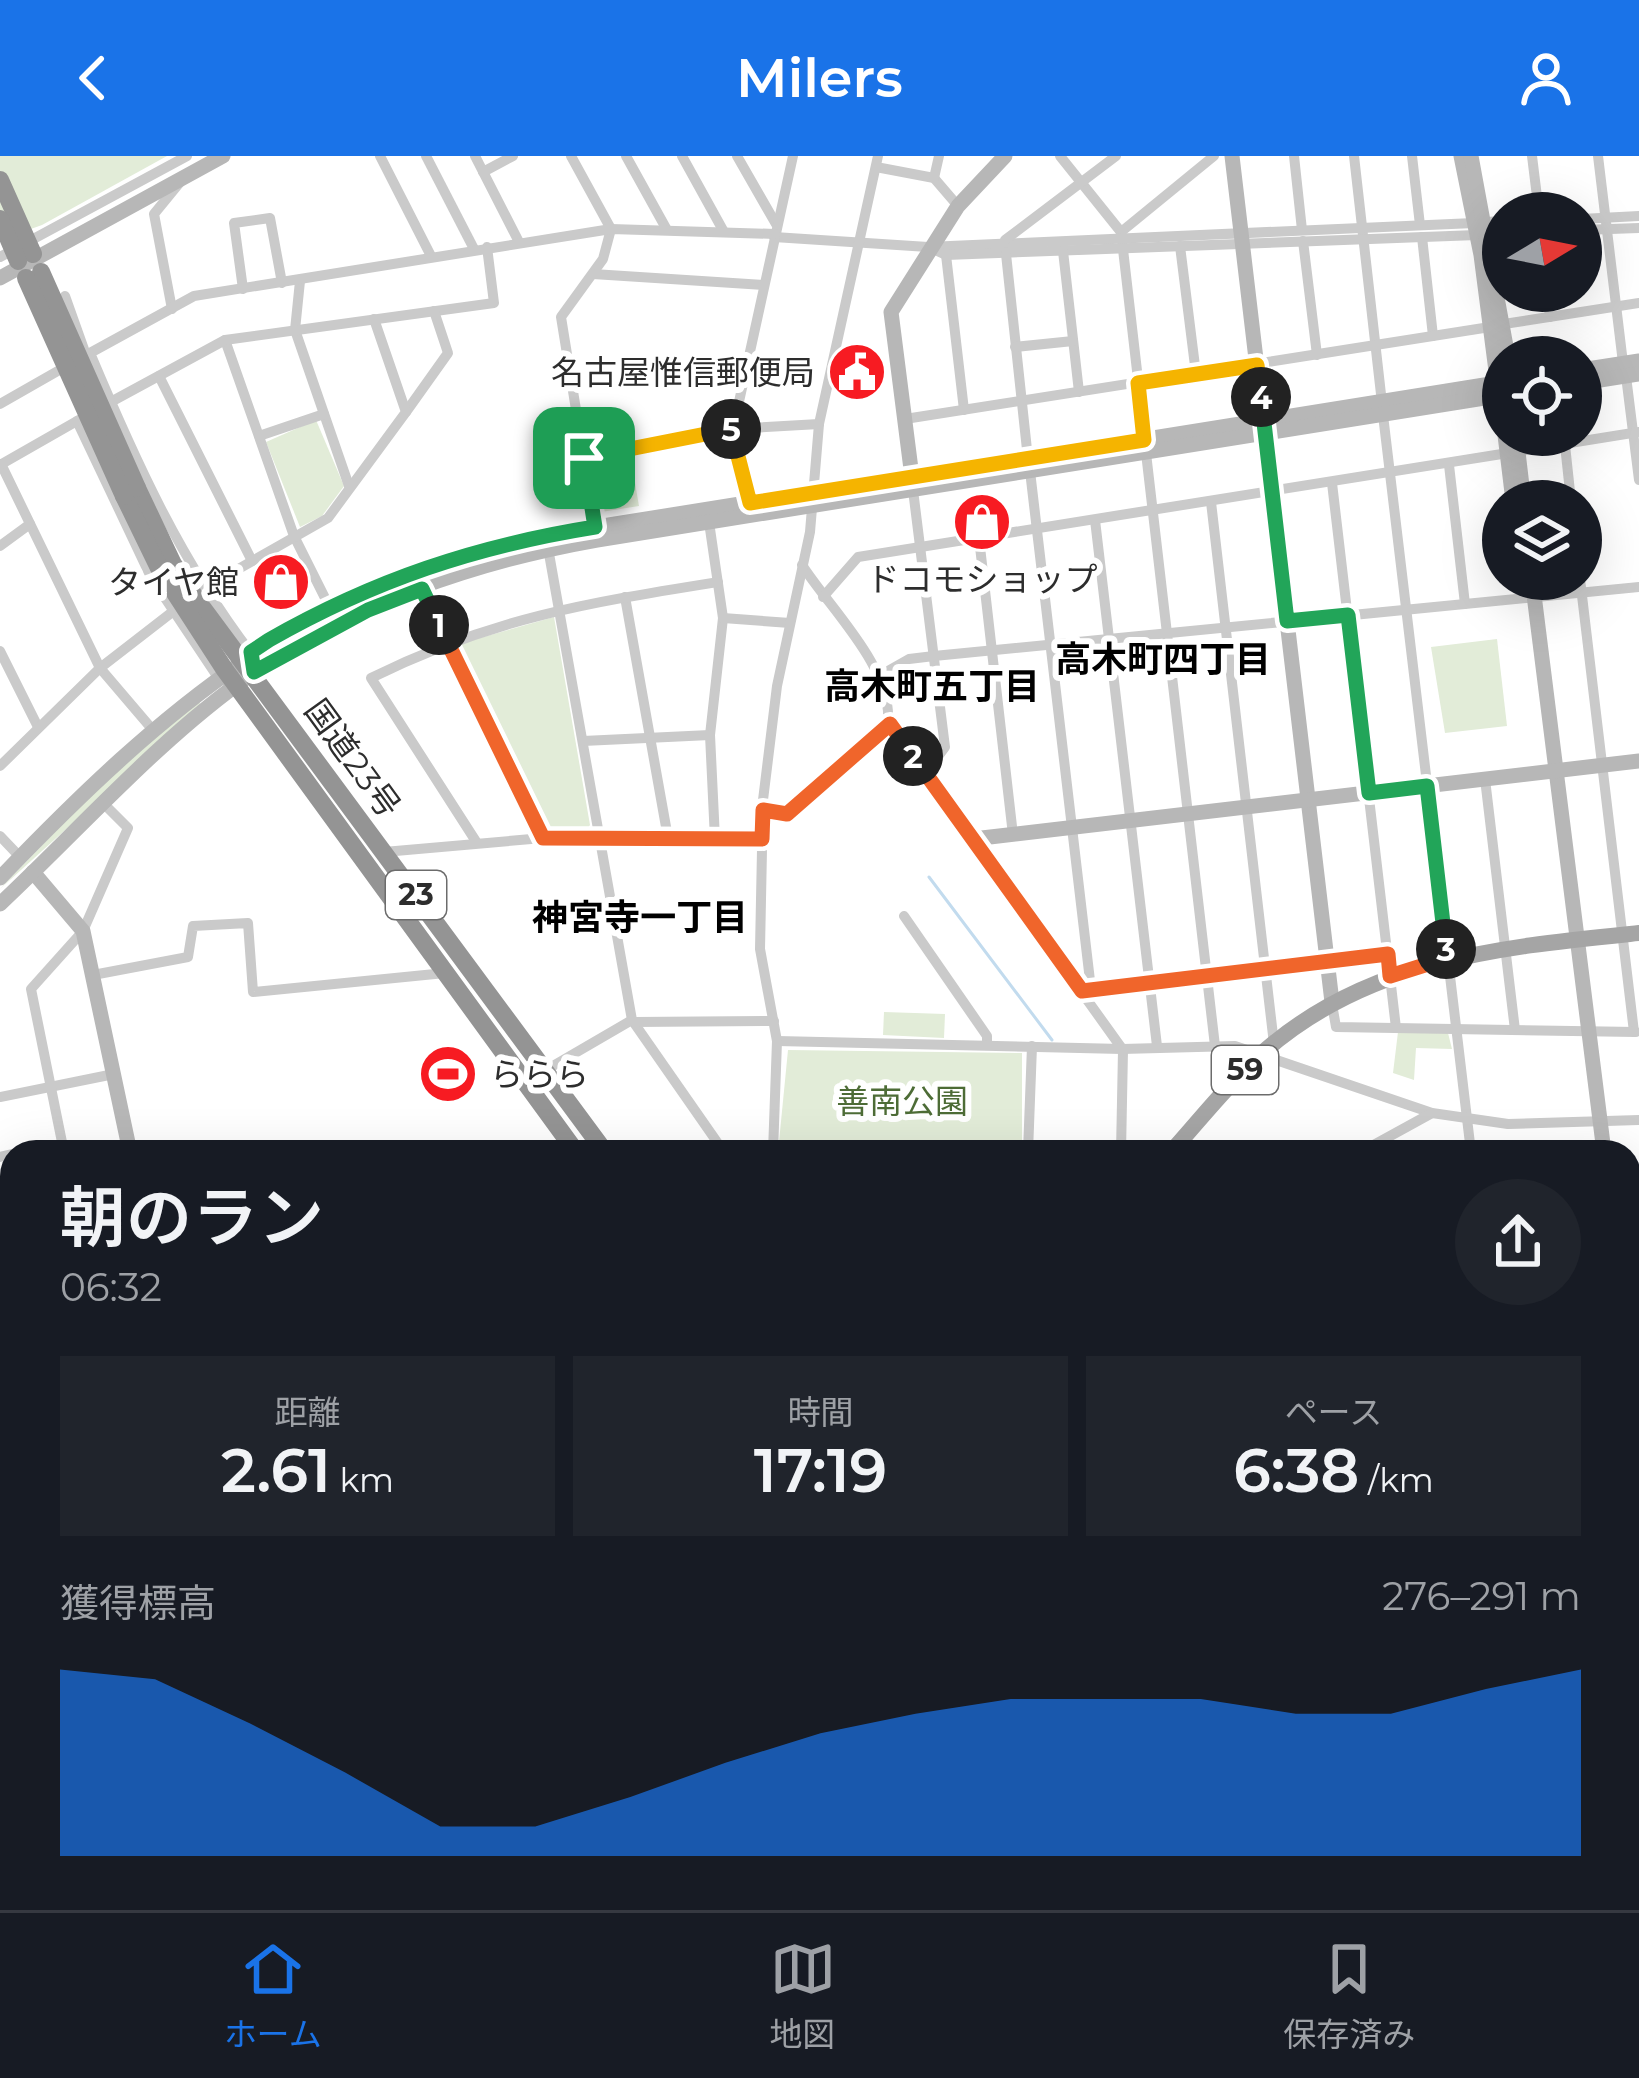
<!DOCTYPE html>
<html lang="ja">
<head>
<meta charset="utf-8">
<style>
	body { margin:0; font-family:Montserrat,"Noto Sans JP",sans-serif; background:#20242c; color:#f1f3f6; height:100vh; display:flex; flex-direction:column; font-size:45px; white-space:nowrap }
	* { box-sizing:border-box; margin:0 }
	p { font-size:39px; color:#9ea1a6 }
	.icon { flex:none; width:66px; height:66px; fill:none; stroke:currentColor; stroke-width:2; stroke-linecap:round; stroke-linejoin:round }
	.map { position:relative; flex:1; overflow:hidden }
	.side { position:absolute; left:0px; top:984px; width:1641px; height:771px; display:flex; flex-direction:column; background:#171b24; border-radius:36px 36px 0 0; box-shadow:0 12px 48px #0002 }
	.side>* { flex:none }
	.needle { width:78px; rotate:80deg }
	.tools { position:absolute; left:1482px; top:36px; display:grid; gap:24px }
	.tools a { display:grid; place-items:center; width:120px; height:120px; border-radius:50%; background:#171b24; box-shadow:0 12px 48px #0002; font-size:60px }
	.pin { position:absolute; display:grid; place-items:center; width:102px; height:102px; color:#fff; margin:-51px; border-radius:24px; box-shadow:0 6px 18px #0006 }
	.km { position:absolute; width:60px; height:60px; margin:-30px; border-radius:50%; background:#222; color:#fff; font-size:33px; line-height:60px; text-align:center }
	.round { display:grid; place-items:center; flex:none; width:126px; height:126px; border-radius:63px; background:#20242c }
	.summary { display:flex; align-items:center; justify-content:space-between; height:204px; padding:0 60px }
	h1 { font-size:66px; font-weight:600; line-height:90px }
	.stats { display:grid; grid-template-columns:repeat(3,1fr); gap:18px; height:204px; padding:12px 60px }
	.stats div { display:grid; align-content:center; border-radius:0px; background:#20242c; text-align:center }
	.stats b { font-size:60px; font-weight:600 }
	.stats small { font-size:33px; font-weight:400 }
	.stats p { font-size:33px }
	.chart { height:336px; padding:24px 60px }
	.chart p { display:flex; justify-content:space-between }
	.chart svg { width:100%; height:216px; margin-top:12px; fill:#1a73e8; opacity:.7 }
	header { display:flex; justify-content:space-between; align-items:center; height:156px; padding:0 60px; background:#1a73e8; color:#fff; font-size:54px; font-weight:600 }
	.tabs { display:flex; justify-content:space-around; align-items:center; height:168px; border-top:3px solid #363941; background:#171b24; font-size:33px; color:#9ea1a6 }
	.tabs a { display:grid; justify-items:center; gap:6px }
	.tabs .active { color:#1a73e8 }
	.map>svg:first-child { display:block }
</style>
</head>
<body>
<header><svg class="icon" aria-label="back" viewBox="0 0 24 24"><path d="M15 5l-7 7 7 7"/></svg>Milers<svg class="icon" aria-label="person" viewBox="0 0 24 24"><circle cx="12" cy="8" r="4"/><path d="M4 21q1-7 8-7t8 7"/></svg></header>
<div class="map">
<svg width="1639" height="1754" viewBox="0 0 1639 1754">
	<rect width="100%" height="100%" fill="#fff"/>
	<g fill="#e2ecd8">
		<polygon points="0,0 167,0 42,69 0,84"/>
		<polygon points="316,264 344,330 322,360 300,371 266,286"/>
		<polygon points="634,321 639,350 601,356 595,328"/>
		<polygon points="554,461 590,669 586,675 545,674 455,489"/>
		<polygon points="1497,483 1507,570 1445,577 1431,491"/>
		<polygon points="198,545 202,550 0,733 125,603"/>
		<polygon points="884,856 945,858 944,882 883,879"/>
		<polygon points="1398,876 1448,877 1452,893 1416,892 1414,924 1393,917"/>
		<polygon points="788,894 1022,897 1022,996 778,996"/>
		<polygon points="12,1742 105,1743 111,1754 0,1754 0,1748"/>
	</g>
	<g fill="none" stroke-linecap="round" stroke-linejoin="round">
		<polyline stroke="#c2dbee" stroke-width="3" points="929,721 1052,884"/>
		<g stroke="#cacaca" stroke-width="10">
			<polyline points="380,0 431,100"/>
			<polyline points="426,0 474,93"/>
			<polyline points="475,0 519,86"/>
			<polyline points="571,0 611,73 603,103 561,161 595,371"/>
			<polyline points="626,0 667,74"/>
			<polyline points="682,0 724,76"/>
			<polyline points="737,0 776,68"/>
			<polyline points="1060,0 1121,76 1145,284"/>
			<polyline points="1294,0 1302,74"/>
			<polyline points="1354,0 1382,247"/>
			<polyline points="1412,0 1420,69"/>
			<polyline points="1532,0 1539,57"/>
			<polyline points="1598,0 1623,207"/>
			<polyline points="876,11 934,22 958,50"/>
			<polyline points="483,16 513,0"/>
			<polyline points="934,22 939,0"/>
			<polyline points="1581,63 1639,60"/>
			<polyline points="1486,66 1503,65"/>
			<polyline points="1581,74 1639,72"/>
			<polyline points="1121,76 1214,0"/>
			<polyline points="774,81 928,91 1474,67"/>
			<polyline points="1422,81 1433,180"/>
			<polyline points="1005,84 1116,0"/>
			<polyline points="1303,85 1317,199"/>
			<polyline points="1180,90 1196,218"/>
			<polyline points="931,92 946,99 1477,79"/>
			<polyline points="1063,95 1079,236"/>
			<polyline points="1006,98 1028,303"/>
			<polyline points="946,99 964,254"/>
			<polyline points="0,101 187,0"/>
			<polyline points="593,118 764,129"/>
			<polyline points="300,125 295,174 349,330"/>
			<polyline points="243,133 234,67 270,62 282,127"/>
			<polyline points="1547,135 1550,161"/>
			<polyline points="65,140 86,199"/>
			<polyline points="172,153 154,58 181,25"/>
			<polyline points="1504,168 1639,147"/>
			<polyline points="225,184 294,380 329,450"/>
			<polyline points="1015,191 1073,185"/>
			<polyline points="159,220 252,405"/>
			<polyline points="1626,220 1639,324"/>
			<polyline points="0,248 70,208"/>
			<polyline points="107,248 225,184 494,147 487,91"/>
			<polyline points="406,256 448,197 434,155"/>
			<polyline points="1383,259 1471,996"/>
			<polyline points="905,263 1490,171"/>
			<polyline points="77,265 151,421 217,520 227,525"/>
			<polyline points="259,280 324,258"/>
			<polyline points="1565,289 1571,345"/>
			<polyline points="1146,297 1215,890"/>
			<polyline points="584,302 733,273 819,268"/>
			<polyline points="1,308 100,512 152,573"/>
			<polyline points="0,309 91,257"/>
			<polyline points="1449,309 1465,448"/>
			<polyline points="1030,315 1091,833"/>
			<polyline points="1332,327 1396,872"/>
			<polyline points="913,334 945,591 925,618"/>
			<polyline points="1211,346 1274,888"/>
			<polyline points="750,347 733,273 793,0"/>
			<polyline points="1095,364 1157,890"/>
			<polyline points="709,366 723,462 710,579 715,683"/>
			<polyline points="979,382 1013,679"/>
			<polyline points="0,390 30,368"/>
			<polyline points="548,392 632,864 724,996"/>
			<path d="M802,409c29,45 90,102 86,157l235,328 -2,102"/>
			<polyline points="1580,423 1634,876"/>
			<polyline points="203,433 328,362 406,256 374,163"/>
			<polyline points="422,433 543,682"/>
			<polyline points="625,441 668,682"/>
			<polyline points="823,441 858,401 1639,276"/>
			<polyline points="723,462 790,467"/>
			<polyline points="0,495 38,571"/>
			<path d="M252,507l-1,-10c-71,-93 -116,-193 -161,-300l104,-57 417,-67 164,5"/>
			<polyline points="879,520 909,503 934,500 1639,431"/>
			<polyline points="583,585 710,579"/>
			<polyline points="0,610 100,512 171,457"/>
			<polyline points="1485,623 1515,874"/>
			<polyline points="763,654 787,658 890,568"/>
			<polyline points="0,680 20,701"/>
			<path d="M477,687l-106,-165c121,-60 216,-75 347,-96"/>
			<polyline points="384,696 543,682 762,683"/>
			<polyline points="904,760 987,880 987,889"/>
			<polyline points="93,819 188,801 193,770 248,767 253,836 445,817"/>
			<polyline points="1085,834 1387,798"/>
			<polyline points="1332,848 1336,871 1636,876"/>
			<polyline points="634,866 774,865"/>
			<polyline points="777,885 1122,893 1235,890 1432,957 1508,968 1639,964"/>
			<polyline points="546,914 632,864"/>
			<polyline points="0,941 114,918"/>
			<polyline points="23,996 62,988"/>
			<polyline points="64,996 31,833 83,775 128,672 104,648"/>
			<polyline points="773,996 777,885 760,793 763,644 777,530 810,376 819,268 878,0"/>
			<polyline points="1028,996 1032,890"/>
			<polyline points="1361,996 1432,957"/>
			<polyline points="0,1001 12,998"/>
			<polyline points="1629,1041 1639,1036"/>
			<polyline points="0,1058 12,1055"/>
			<polyline points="0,1120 12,1174"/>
			<polyline points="1629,1207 1639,1217"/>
			<polyline points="0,1238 12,1235"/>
			<polyline points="1629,1265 1639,1257"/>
			<polyline points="1629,1430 1639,1443"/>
			<polyline points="0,1467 12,1523"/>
			<polyline points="1629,1629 1639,1643"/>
			<polyline points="0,1680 12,1674"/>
			<polyline points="0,1742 12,1736"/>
			<polyline points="110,1743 117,1754"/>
			<polyline points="289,1743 294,1754"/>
			<polyline points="649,1743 657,1754"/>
			<polyline points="833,1743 841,1754"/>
			<polyline points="1011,1743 1019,1754"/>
			<polyline points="1118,1743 1126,1754"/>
			<polyline points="1168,1743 1176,1754"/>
			<polyline points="1274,1743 1282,1754"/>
			<polyline points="673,1754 688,1743"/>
			<polyline points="978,1754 993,1743"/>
		</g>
		<g stroke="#b7b7b7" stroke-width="15">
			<polyline points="1232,0 1332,846"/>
			<polyline points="1461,0 1481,99 1503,269"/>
			<polyline points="1471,0 1508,201"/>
			<polyline points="0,122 223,0"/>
			<polyline points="1581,214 1639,205"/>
			<polyline points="1581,227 1639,218"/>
			<polyline points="1505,279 1513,345"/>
			<polyline points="1516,279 1522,330"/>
			<polyline points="912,321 891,156 958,50 1005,0"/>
			<polyline points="1532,423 1604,996"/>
			<polyline points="973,683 1639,605"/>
			<polyline points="33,716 83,775 130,996"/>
			<path d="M0,722c161,-168 311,-298 546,-343l957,-153"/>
			<path d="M0,748c82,-77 158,-164 250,-229 100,-71 228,-114 347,-135l906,-145"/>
			<polyline points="1629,1053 1639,1071"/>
			<polyline points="1629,1500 1639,1492"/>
			<polyline points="463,1743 471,1754"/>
			<polyline points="327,1754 355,1743"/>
			<polyline points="1304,1754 1318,1743"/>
		</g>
		<path stroke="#a5a5a5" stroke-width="16" d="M1171,996c29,-32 56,-67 88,-96 106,-97 243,-109 380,-123"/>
		<g stroke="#949494" stroke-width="18">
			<polyline points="137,332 173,408 199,447 605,996"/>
			<polyline points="124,340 159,412 225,514 576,996"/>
			<polyline points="1134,1743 1142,1754"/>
			<polyline points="1151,1743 1159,1754"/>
		</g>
		<g stroke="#949494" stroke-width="18">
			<polyline points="0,24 33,98"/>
			<polyline points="0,63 18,105"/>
			<polyline points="41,116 137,332"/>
			<polyline points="26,122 124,340"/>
		</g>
	</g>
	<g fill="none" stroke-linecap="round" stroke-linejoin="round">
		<defs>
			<path id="split-1" d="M439,469l-17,-36 -54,21 -114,62 -3,-20 18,-12c105,-60 207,-94 326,-113l-11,-69"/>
			<polyline id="split-2" points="439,469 543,682 762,683 763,654 787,658 890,568 913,600"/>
			<polyline id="split-3" points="913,600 1082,835 1388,798 1390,820 1447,802 1446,793"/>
			<polyline id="split-4" points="1261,241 1287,465 1348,459 1369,637 1427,630 1446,793"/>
			<polyline id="split-5" points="731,273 750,347 1144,284 1138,227 1257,209 1261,241"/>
			<polyline id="split-6" points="584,302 731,273"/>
		</defs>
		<use href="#split-1" stroke="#fff" stroke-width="24"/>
		<use href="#split-2" stroke="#fff" stroke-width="24"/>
		<use href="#split-3" stroke="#fff" stroke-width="24"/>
		<use href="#split-4" stroke="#fff" stroke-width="24"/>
		<use href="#split-5" stroke="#fff" stroke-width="24"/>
		<use href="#split-6" stroke="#fff" stroke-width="24"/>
		<use href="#split-1" stroke="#22a559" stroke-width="15"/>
		<use href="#split-2" stroke="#f0652b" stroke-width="15"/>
		<use href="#split-3" stroke="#f0652b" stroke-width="15"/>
		<use href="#split-4" stroke="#22a559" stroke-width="15"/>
		<use href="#split-5" stroke="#f5b400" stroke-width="15"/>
		<use href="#split-6" stroke="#f5b400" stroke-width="15"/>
	</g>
	<defs>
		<symbol id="civic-disc" viewBox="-11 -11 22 22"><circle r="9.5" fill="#f71b22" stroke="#fff"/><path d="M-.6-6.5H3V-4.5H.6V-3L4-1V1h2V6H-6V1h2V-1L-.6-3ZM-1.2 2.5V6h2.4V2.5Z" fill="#fff"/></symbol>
		<symbol id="shop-disc" viewBox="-11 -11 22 22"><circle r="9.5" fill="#f71b22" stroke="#fff"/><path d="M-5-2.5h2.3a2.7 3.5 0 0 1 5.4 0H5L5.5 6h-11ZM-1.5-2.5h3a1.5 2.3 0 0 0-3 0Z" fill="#fff"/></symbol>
		<symbol id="stadium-disc" viewBox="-11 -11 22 22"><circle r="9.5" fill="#f71b22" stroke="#fff"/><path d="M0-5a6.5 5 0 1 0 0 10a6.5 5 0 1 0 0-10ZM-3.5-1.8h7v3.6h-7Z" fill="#fff"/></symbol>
	</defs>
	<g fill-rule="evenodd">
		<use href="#civic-disc" x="824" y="183" width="66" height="66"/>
		<use href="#shop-disc" x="949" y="333" width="66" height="66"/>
		<use href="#shop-disc" x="248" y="393" width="66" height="66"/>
		<use href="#stadium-disc" x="415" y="885" width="66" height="66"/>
	</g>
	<g text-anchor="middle" stroke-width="12" stroke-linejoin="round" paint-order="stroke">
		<g fill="#fff" stroke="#6c6c6c" stroke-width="3">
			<rect x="386" y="715" width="60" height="48" rx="9"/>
			<rect x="1212" y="890" width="66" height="48" rx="9"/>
		</g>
		<g font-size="30" font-weight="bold" fill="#2d2d2d">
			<text x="416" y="749">23</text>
			<text x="1245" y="924">59</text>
		</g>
		<g font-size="33" fill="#2d2d2d" stroke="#fff" text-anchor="end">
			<text x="815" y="228">名古屋惟信郵便局</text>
			<text x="982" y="435" text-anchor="middle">ドコモショップ</text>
			<text x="239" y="438">タイヤ館</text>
			<text x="490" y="930" text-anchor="start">ららら</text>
		</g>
		<g font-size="33" fill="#2d2d2d" stroke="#fff">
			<text transform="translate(353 602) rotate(54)" y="12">国道23号</text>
		</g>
		<g font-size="33" fill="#4d6c36" stroke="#fff">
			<text x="902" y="957">善南公園</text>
		</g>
		<g font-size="36" font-weight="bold" fill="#000" stroke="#fff">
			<text x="1163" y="516">高木町四丁目</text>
			<text x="932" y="543">高木町五丁目</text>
			<text x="640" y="774">神宮寺一丁目</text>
		</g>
	</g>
</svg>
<div class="tools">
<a><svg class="needle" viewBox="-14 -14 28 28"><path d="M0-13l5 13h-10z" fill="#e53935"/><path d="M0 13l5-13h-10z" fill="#9ea1a6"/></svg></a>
<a><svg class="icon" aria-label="locate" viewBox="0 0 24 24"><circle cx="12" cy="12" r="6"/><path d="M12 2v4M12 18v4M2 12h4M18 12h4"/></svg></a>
<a><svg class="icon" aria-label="layers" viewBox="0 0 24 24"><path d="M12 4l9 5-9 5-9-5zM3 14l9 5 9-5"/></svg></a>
</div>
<div class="pin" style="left:584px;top:302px;background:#1e9e55"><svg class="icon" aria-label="arrive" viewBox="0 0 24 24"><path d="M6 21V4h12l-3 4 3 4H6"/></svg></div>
<b class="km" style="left:439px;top:469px">1</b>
<b class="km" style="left:913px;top:600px">2</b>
<b class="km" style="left:1446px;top:793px">3</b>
<b class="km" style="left:1261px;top:241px">4</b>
<b class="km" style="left:731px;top:273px">5</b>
<section class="side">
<div class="summary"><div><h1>朝のラン</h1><p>06:32</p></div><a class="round"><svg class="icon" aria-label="share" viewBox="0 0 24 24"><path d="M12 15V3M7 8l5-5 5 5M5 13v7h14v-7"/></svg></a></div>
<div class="stats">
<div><p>距離</p><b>2.61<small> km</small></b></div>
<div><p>時間</p><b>17:19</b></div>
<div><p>ペース</p><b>6:38<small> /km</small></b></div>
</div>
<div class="chart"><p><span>獲得標高</span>276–291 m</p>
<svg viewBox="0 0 160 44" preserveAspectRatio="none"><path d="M0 44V6L10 8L20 17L30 27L40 38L50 38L60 32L70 25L80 19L90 15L100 12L110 12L120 12L130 15L140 15L150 10L160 6V44z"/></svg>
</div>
</section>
</div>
<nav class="tabs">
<a class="active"><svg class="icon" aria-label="home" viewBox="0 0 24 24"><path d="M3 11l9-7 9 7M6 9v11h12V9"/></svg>ホーム</a>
<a><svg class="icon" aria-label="map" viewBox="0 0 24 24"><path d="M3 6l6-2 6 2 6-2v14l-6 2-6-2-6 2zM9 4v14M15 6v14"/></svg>地図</a>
<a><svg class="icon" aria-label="saved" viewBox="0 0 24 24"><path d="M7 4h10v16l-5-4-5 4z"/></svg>保存済み</a>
</nav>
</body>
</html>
